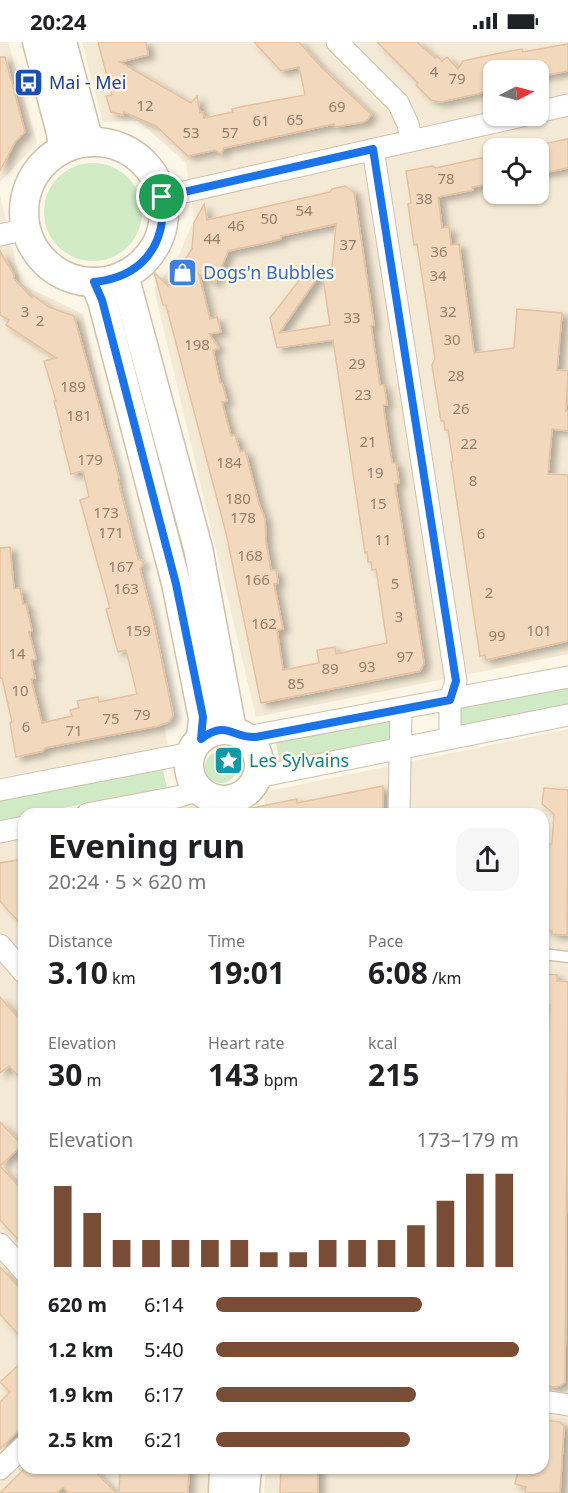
<!DOCTYPE html>
<html lang="en">
<head>
<meta charset="utf-8">
<style>
	body { margin:0; font-family:"Noto Sans",sans-serif; background:#f6f6f6; color:#202124; height:100vh; display:flex; flex-direction:column; font-size:22px; white-space:nowrap }
	* { box-sizing:border-box; margin:0 }
	p { font-size:20px; color:#757577 }
	.icon { flex:none; width:33px; height:33px; fill:none; stroke:currentColor; stroke-width:2; stroke-linecap:round; stroke-linejoin:round }
	.map { position:relative; flex:1; overflow:hidden }
	.drawer { position:absolute; left:18px; top:766px; width:531px; height:666px; display:flex; flex-direction:column; background:#fff; border-radius:18px; box-shadow:0 2px 4px #0004 }
	.drawer>* { flex:none }
	.needle { width:39px; rotate:84deg }
	.buttons { position:absolute; left:483px; top:18px; display:grid; gap:12px }
	.buttons a { display:grid; place-items:center; width:66px; height:66px; border-radius:12px; background:#fff; box-shadow:0 2px 4px #0004; font-size:30px }
	.pin { position:absolute; display:grid; place-items:center; width:51px; height:51px; color:#fff; margin:-26px; border:3px solid #fff; border-radius:50%; box-shadow:0 2px 6px #0007 }
	.round { display:grid; place-items:center; flex:none; width:63px; height:63px; border-radius:18px; background:#f6f6f6 }
	.summary { display:flex; align-items:center; justify-content:space-between; height:102px; padding:0 30px }
	h1 { font-size:33px; font-weight:700; line-height:45px }
	.metrics { display:grid; grid-template-columns:repeat(3,1fr); gap:9px; height:102px; padding:6px 30px }
	.metrics div { display:grid; align-content:center }
	.metrics b { font-size:30px; font-weight:700 }
	.metrics small { font-size:16px; font-weight:400 }
	.metrics p { font-size:16px }
	.chart { height:168px; padding:12px 30px }
	.chart p { display:flex; justify-content:space-between }
	.chart svg { width:100%; height:108px; margin-top:6px; stroke:#794c36; stroke-width:6 }
	ul { padding:0 30px; list-style:none; font-size:20px }
	li { display:grid; grid-template-columns:96px 72px 1fr; align-items:center; height:45px }
	li i { height:15px; border-radius:8px; background:#794c36 }
	.status { display:flex; justify-content:space-between; align-items:center; height:42px; padding:0 30px; background:#fff; direction:ltr }
	.status svg { height:16px; fill:currentColor }
	.map>svg:first-child { display:block }
</style>
</head>
<body>
<div class="status"><b>20:24</b><svg viewBox="0 0 49 12"><path d="M0 12V9h3v3zM5 12V6h3v6zM10 12V3h3v9zM15 12V0h3v12zM26 1h20v11H26zM47 4h2v5h-2z"/></svg></div>
<div class="map">
<svg width="568" height="1451" viewBox="0 0 568 1451">
	<defs>
		<filter id="shadow"><feDropShadow dx="6" dy="4" stdDeviation="3" flood-color="#0004"/></filter>
	</defs>
	<rect width="100%" height="100%" fill="#fcf6e7"/>
	<g fill="#f4e9d5" fill-rule="evenodd">
		<polygon points="0,0 8,0 37,101 0,140"/>
		<path d="M82,0h486v612l-312,63 -102,-428 26,-36 14,-34 -8,-56 -48,-42 -35,1zM494,28h44v46h-44zM494,106h44v46h-44z"/>
		<polygon points="0,153 21,242 83,272 135,511 168,706 0,735"/>
		<polygon points="568,687 568,1451 264,1451 266,1427 543,1426 543,772 265,772 264,750"/>
		<polygon points="196,759 203,762 209,767 209,772 129,772"/>
		<polygon points="24,794 24,1426 210,1427 209,1451 0,1451 0,799"/>
	</g>
	<g fill="#d0eac5">
		<circle cx="93" cy="170" r="49"/>
		<polygon points="568,640 568,665 463,683 459,682 459,663"/>
		<polygon points="393,677 397,698 280,721 276,700"/>
		<circle cx="221" cy="725" r="16"/>
		<polygon points="162,724 167,746 32,772 24,772 24,774 0,779 0,757"/>
	</g>
	<g fill="#f2d9be" stroke="#e5c19f" stroke-width="1.5" fill-rule="evenodd" filter="url(#shadow)">
		<polygon points="98,0 146,0 148,13 120,20 191,61 197,54 200,71 203,70 204,76 233,70 232,67 240,65 305,53 299,25 281,29 254,0 299,0 322,26 371,72 368,77 364,80 335,85 334,82 224,106 221,112 215,108 188,114 156,84 124,70 123,73 111,70 106,54 112,53"/>
		<polygon points="377,0 417,0 435,16 437,14 442,19 447,15 458,27 463,19 505,10 522,7 523,10 568,2 568,29 538,35 538,28 494,28 494,48 441,60 431,58 416,43 418,41"/>
		<polygon points="0,15 5,15 25,90 15,100 0,129"/>
		<polygon points="568,97 568,126 538,132 538,103"/>
		<polygon points="494,113 494,141 472,145 473,148 438,155 442,186 449,185 451,203 459,202 474,311 514,306 517,267 562,271 557,328 568,329 566,369 568,370 568,389 552,387 548,432 568,433 568,599 486,618 485,613 480,614 451,420 453,419 448,388 445,388 444,379 441,379 432,323 435,317 417,202 414,203 408,162 411,161 406,129 432,124 436,126"/>
		<path d="M345,144l9,6 20,133 -3,1 9,59h4l3,20h-4l9,58h4l3,20 -4,1 29,179 -4,8 -159,32 -35,-170 -60,-228h-3l-9,-33 14,14 24,-37 2,-26 10,-19 3,16 123,-28 2,-3zM336,182l-4,45 -28,5 -34,44 7,30 56,-8 32,213 2,-1 1,10h3l1,8 4,-1 11,74 -51,11 -1,-7 -18,3 2,13 -36,7 -6,-40 6,-1 -9,-45 4,-1 -2,-13h-5l-5,-28 -1,-23 -6,-15 -14,-54 -5,2 -5,-17 -4,1 -9,-34 5,-1 -5,-18h-2l-7,-33 6,-2 -10,-14 12,-2 -4,-15 -7,2 -11,-45 16,9 13,-32 37,-8 16,-4v-3zM322,229l8,54 -51,8z"/>
		<polygon points="0,209 14,233 14,237 32,256 34,254 49,265 74,274 119,436 118,438 138,517 144,520 140,527 153,577 173,673 169,680 158,684 45,706 43,709 16,715 10,681 12,680 2,636 0,636 0,506 10,505 14,547 20,546 23,562 26,562 32,589 29,590 36,617 31,618 35,636 31,637 42,681 72,674 70,668 79,666 77,659 98,655 99,660 137,652 126,608 118,610 106,567 110,566 80,458 89,455 83,429 71,432 60,389 62,389 54,359 56,359 44,319 56,316 6,283 9,278 0,273"/>
		<polygon points="383,744 383,772 253,772 252,766 297,757 297,761"/>
		<polygon points="544,746 568,748 567,893 552,892 552,889 548,889 544,883 548,802 552,802 554,772 542,762"/>
		<polygon points="24,817 24,886 0,859 0,821"/>
		<polygon points="543,932 557,933 557,939 568,940 565,1340 560,1344 552,1345 543,1342 543,995 548,995 550,963 543,962"/>
		<polygon points="0,955 24,983 24,1040 9,1024 0,1031"/>
		<polygon points="0,1080 22,1103 0,1124"/>
		<polygon points="0,1124 24,1150 24,1204 0,1178"/>
		<polygon points="0,1225 24,1251 24,1299 0,1272"/>
		<polygon points="24,1318 24,1383 0,1407 0,1360 10,1350 0,1340"/>
		<polygon points="543,1378 560,1380 564,1384 560,1451 525,1451 526,1445 515,1442 519,1426 543,1426"/>
		<polygon points="25,1426 92,1426 116,1451 69,1451 63,1445 57,1451 0,1451"/>
		<polygon points="120,1426 136,1426 136,1430 168,1430 168,1426 189,1426 188,1451 119,1451"/>
		<polygon points="281,1426 318,1426 318,1451 280,1451"/>
	</g>
	<g fill="none" stroke-linecap="round" stroke-linejoin="round">
		<defs>
			<polyline id="lane" points="543,912 568,915"/>
			<g id="street">
				<polyline points="337,0 398,61 408,82 411,98"/>
				<polyline points="538,70 568,63"/>
				<polyline points="373,107 456,639 450,658 450,695"/>
				<polyline points="162,155 522,74"/>
				<polyline points="0,193 27,187"/>
				<polyline points="247,695 568,635"/>
				<polyline points="257,735 568,673"/>
				<polyline points="0,748 191,711"/>
				<polyline points="87,772 177,755 199,748"/>
				<polyline points="399,772 401,667"/>
				<polyline points="0,790 24,785"/>
				<polyline points="0,903 24,931"/>
				<polyline points="0,1202 24,1229"/>
				<polyline points="543,1359 568,1363"/>
				<polyline points="0,1427 24,1404"/>
			</g>
			<g id="secondary">
				<polyline points="37,0 61,91 63,107"/>
				<polyline points="62,0 89,100"/>
				<circle cx="94" cy="170" r="70"/>
				<polyline points="124,233 198,506 232,688"/>
				<polyline points="94,240 102,258 176,541 203,676 201,697"/>
				<circle cx="224" cy="723" r="35"/>
				<polyline points="223,1451 224,1426"/>
				<polyline points="245,1451 247,1426"/>
			</g>
		</defs>
		<use href="#lane" stroke="#cebfad" stroke-width="13"/>
		<use href="#street" stroke="#cebfad" stroke-width="23"/>
		<use href="#secondary" stroke="#d1c0aa" stroke-width="31"/>
		<polyline stroke="#d7bca1" stroke-width="3" stroke-dasharray="1.5 4.5" stroke-linecap="butt" points="235,772 237,772"/>
		<use href="#lane" stroke="#fff" stroke-width="10"/>
		<use href="#street" stroke="#fff" stroke-width="21"/>
		<use href="#secondary" stroke="#fff" stroke-width="28"/>
	</g>
	<g fill="none" stroke-linecap="round" stroke-linejoin="round">
		<defs>
			<path id="route" d="M373,107l83,532 -6,19 -194,37c-23,2 -29,-18 -55,2l2,-22 -27,-133 -74,-284 -8,-18c49,-5 73,-38 68,-85z"/>
		</defs>
		<use href="#route" stroke="#fff" stroke-width="12"/>
		<use href="#route" stroke="#1a73e8" stroke-width="8"/>
	</g>
	<defs>
		<symbol id="bus-square" viewBox="-11 -11 22 22"><rect x="-9" y="-9" width="18" height="18" rx="4" fill="#1a4fb4" stroke="#fffaed"/><path d="M-5-6H5V4H4V6H2V4H-2V6H-4V4H-5ZM-3.5-4V0h7V-4ZM-3.5 1.2v1.5H-2V1.2ZM2 1.2v1.5H3.5V1.2Z" fill="#fff"/></symbol>
		<symbol id="shop-square" viewBox="-11 -11 22 22"><rect x="-9" y="-9" width="18" height="18" rx="4" fill="#3f7fe0" stroke="#fffaed"/><path d="M-5-2.5h2.3a2.7 3.5 0 0 1 5.4 0H5L5.5 6h-11ZM-1.5-2.5h3a1.5 2.3 0 0 0-3 0Z" fill="#fff"/></symbol>
		<symbol id="sight-square" viewBox="-11 -11 22 22"><rect x="-9" y="-9" width="18" height="18" rx="4" fill="#0f9aa8" stroke="#fffaed"/><path d="M0-6L1.8-2.2L6-1.7L2.9 1.2L3.7 5.4L0 3.3L-3.7 5.4L-2.9 1.2L-6-1.7L-1.8-2.2Z" fill="#fff"/></symbol>
	</defs>
	<g fill-rule="evenodd">
		<use href="#bus-square" x="12" y="24" width="33" height="33"/>
		<use href="#shop-square" x="166" y="214" width="33" height="33"/>
		<use href="#sight-square" x="212" y="702" width="33" height="33"/>
	</g>
	<g text-anchor="middle" stroke-width="4.5" stroke-linejoin="round" paint-order="stroke">
		<g font-size="15" fill="#957e68">
			<text x="434" y="35">4</text>
			<text x="457" y="42">79</text>
			<text x="145" y="69">12</text>
			<text x="337" y="70">69</text>
			<text x="295" y="83">65</text>
			<text x="261" y="84">61</text>
			<text x="191" y="96">53</text>
			<text x="230" y="96">57</text>
			<text x="446" y="142">78</text>
			<text x="424" y="162">38</text>
			<text x="304" y="174">54</text>
			<text x="269" y="182">50</text>
			<text x="236" y="189">46</text>
			<text x="212" y="202">44</text>
			<text x="348" y="208">37</text>
			<text x="439" y="215">36</text>
			<text x="438" y="239">34</text>
			<text x="25" y="275">3</text>
			<text x="448" y="275">32</text>
			<text x="352" y="281">33</text>
			<text x="40" y="284">2</text>
			<text x="452" y="303">30</text>
			<text x="197" y="308">198</text>
			<text x="357" y="327">29</text>
			<text x="456" y="339">28</text>
			<text x="73" y="350">189</text>
			<text x="363" y="358">23</text>
			<text x="461" y="372">26</text>
			<text x="79" y="379">181</text>
			<text x="368" y="405">21</text>
			<text x="469" y="407">22</text>
			<text x="90" y="423">179</text>
			<text x="229" y="426">184</text>
			<text x="375" y="436">19</text>
			<text x="473" y="444">8</text>
			<text x="238" y="462">180</text>
			<text x="378" y="467">15</text>
			<text x="106" y="476">173</text>
			<text x="243" y="481">178</text>
			<text x="111" y="496">171</text>
			<text x="481" y="497">6</text>
			<text x="383" y="503">11</text>
			<text x="250" y="519">168</text>
			<text x="121" y="530">167</text>
			<text x="257" y="543">166</text>
			<text x="395" y="547">5</text>
			<text x="126" y="552">163</text>
			<text x="489" y="556">2</text>
			<text x="399" y="580">3</text>
			<text x="264" y="587">162</text>
			<text x="138" y="594">159</text>
			<text x="539" y="594">101</text>
			<text x="497" y="599">99</text>
			<text x="17" y="617">14</text>
			<text x="405" y="620">97</text>
			<text x="367" y="630">93</text>
			<text x="330" y="632">89</text>
			<text x="296" y="647">85</text>
			<text x="20" y="654">10</text>
			<text x="142" y="678">79</text>
			<text x="111" y="682">75</text>
			<text x="26" y="690">6</text>
			<text x="74" y="694">71</text>
		</g>
		<g font-size="18" fill="#164399" stroke="#fffaed" text-anchor="start">
			<text x="49" y="47">Mai - Mei</text>
		</g>
		<g font-size="18" fill="#366cbe" stroke="#fffaed" text-anchor="start">
			<text x="203" y="237">Dogs'n Bubbles</text>
		</g>
		<g font-size="18" fill="#0d838f" stroke="#fffaed" text-anchor="start">
			<text x="249" y="725">Les Sylvains</text>
		</g>
	</g>
</svg>
<div class="buttons">
<a><svg class="needle" viewBox="-14 -14 28 28"><path d="M0-13l5 13h-10z" fill="#e53935"/><path d="M0 13l5-13h-10z" fill="#757577"/></svg></a>
<a><svg class="icon" aria-label="locate" viewBox="0 0 24 24"><circle cx="12" cy="12" r="6"/><path d="M12 2v4M12 18v4M2 12h4M18 12h4"/></svg></a>
</div>
<div class="pin" style="left:162px;top:155px;background:#1e9e55"><svg class="icon" aria-label="arrive" viewBox="0 0 24 24"><path d="M6 21V4h12l-3 4 3 4H6"/></svg></div>
<section class="drawer">
<div class="summary"><div><h1>Evening run</h1><p>20:24 · 5 × 620 m</p></div><a class="round"><svg class="icon" aria-label="share" viewBox="0 0 24 24"><path d="M12 15V3M7 8l5-5 5 5M5 13v7h14v-7"/></svg></a></div>
<div class="metrics">
<div><p>Distance</p><b>3.10<small> km</small></b></div>
<div><p>Time</p><b>19:01</b></div>
<div><p>Pace</p><b>6:08<small> /km</small></b></div>
</div>
<div class="metrics">
<div><p>Elevation</p><b>30<small> m</small></b></div>
<div><p>Heart rate</p><b>143<small> bpm</small></b></div>
<div><p>kcal</p><b>215</b></div>
</div>
<div class="chart"><p><span>Elevation</span>173–179 m</p>
<svg viewBox="0 0 160 44" preserveAspectRatio="none"><path d="M5 44V11M15 44V22M25 44V33M35 44V33M45 44V33M55 44V33M65 44V33M75 44V38M85 44V38M95 44V33M105 44V33M115 44V33M125 44V27M135 44V17M145 44V6M155 44V6"/></svg>
</div>
<ul>
<li><b>620 m</b>6:14<i style="width:68%"></i></li>
<li><b>1.2 km</b>5:40<i style="width:100%"></i></li>
<li><b>1.9 km</b>6:17<i style="width:66%"></i></li>
<li><b>2.5 km</b>6:21<i style="width:64%"></i></li>
</ul>
</section>
</div>
</body>
</html>
